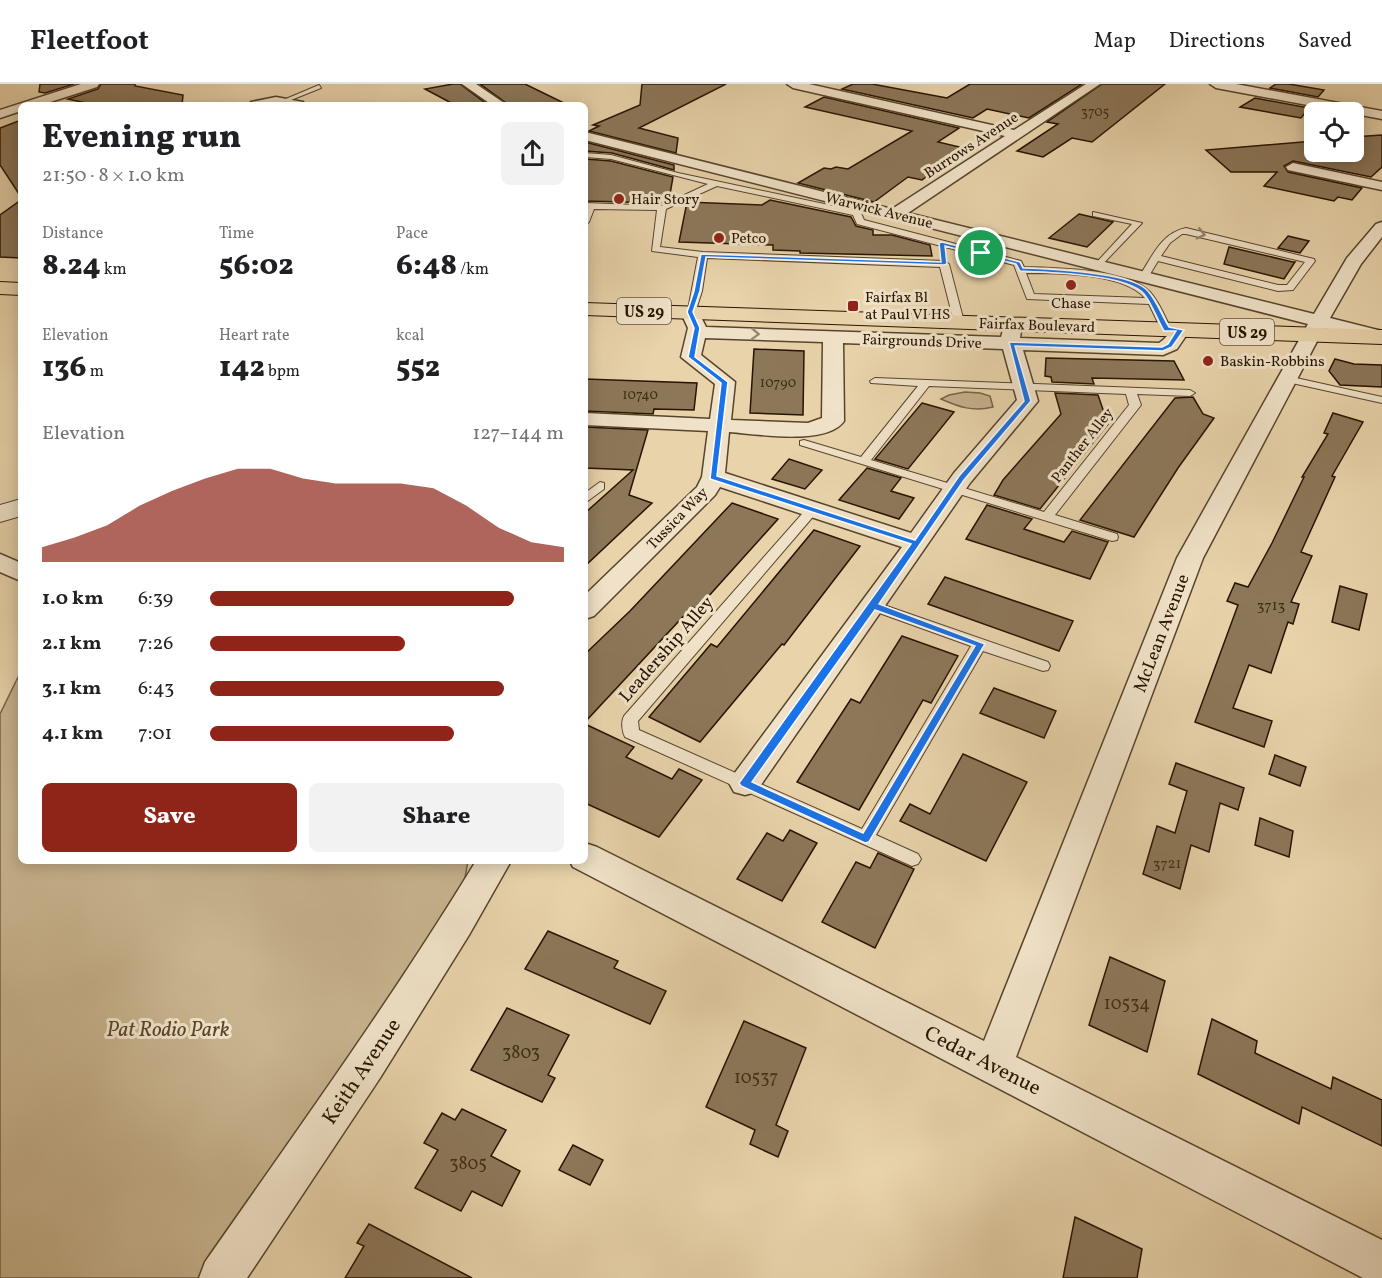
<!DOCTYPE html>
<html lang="en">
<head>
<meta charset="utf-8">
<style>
	body { margin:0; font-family:Vollkorn,serif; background:#f2f2f2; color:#202124; height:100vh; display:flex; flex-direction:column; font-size:22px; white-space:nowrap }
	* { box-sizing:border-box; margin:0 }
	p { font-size:20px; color:#757577 }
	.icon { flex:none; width:33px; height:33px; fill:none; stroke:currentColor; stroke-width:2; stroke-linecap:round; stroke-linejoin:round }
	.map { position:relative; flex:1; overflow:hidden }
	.sheet { position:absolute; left:18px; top:18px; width:570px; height:762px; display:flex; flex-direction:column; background:#fff; border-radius:9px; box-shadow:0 3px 15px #0003 }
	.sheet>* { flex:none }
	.buttons { position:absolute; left:1304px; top:18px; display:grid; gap:12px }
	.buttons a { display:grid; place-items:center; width:60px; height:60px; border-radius:9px; background:#fff; box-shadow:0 3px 15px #0003; font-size:30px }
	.pin { position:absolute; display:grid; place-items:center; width:51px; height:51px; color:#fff; margin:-26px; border:3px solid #fff; border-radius:50%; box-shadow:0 2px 6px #0007 }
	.round { display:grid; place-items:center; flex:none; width:63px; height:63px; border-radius:9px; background:#f2f2f2 }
	.overview { display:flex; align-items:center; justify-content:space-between; height:102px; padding:0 24px }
	h1 { font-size:33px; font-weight:800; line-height:45px }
	.figures { display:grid; grid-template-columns:repeat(3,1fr); gap:9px; height:102px; padding:6px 24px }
	.figures div { display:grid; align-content:center }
	.figures b { font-size:30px; font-weight:800 }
	.figures small { font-size:16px; font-weight:400 }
	.figures p { font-size:16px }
	.chart { height:168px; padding:12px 24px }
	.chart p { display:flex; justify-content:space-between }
	.chart svg { width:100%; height:108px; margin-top:6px; fill:#8f2418; opacity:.7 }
	.cta { display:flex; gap:12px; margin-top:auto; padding:12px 24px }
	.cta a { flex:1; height:69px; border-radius:9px; background:#8f2418; color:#fff; font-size:24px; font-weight:800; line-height:69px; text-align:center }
	.cta a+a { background:#f2f2f2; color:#202124 }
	ul { padding:0 24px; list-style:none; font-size:20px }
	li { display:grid; grid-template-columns:96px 72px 1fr; align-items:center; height:45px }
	li i { height:15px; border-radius:8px; background:#8f2418 }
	header { display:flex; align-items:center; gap:36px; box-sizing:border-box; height:84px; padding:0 30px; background:#fff; border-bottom:2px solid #e0e0e0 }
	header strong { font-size:28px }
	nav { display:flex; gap:33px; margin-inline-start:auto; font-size:21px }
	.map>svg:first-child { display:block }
</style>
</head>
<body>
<header>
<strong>Fleetfoot</strong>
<nav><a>Map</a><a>Directions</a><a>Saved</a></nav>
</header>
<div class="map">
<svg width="1382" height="1194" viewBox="0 0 1382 1194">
	<rect width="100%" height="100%" fill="#e8d3ab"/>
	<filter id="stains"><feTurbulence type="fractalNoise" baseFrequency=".00333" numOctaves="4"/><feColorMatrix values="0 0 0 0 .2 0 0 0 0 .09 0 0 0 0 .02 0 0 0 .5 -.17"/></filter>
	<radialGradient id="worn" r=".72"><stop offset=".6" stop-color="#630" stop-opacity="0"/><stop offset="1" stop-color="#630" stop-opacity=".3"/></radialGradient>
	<g fill="#c7b38e" stroke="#786447" stroke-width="1.5">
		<path d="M965,308l15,1 10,3 3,11c-20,5 -34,0 -52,-8l8,-4z"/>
		<polygon points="21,587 21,777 468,777 462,810 199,1194 0,1194 0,630"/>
	</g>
	<g fill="#8c7759" stroke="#281400" stroke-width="1.5">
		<polygon points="40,0 74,0 45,9 39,8"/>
		<polygon points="101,0 135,0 135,2 183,11 182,21 95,21 68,15 98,5"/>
		<polygon points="453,0 460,0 488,21 455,21 425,5"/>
		<polygon points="480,0 525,0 568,21 509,21"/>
		<polygon points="642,0 726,0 639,44 678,54 676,69 589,47 599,42 593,41 640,21"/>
		<polygon points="853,0 872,0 947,14 970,0 1082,0 1029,34 987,25 973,34 842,5"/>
		<polygon points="1102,0 1165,0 1092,58 1072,54 1043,73 1017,67 1058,40 1047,38"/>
		<polygon points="1276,0 1289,0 1324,6 1318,13 1270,4"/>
		<polygon points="824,13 959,44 938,58 964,64 922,96 908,93 874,118 798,99 824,84 831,85 836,83 848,85 912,47 805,23"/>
		<polygon points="1255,14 1309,24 1301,34 1240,23"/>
		<polygon points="21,36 21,113 0,81 0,44"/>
		<polygon points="1382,51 1382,83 1371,93 1293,77 1284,82 1288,88 1362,104 1352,116 1338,113 1334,117 1264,102 1277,88 1231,88 1206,66 1314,57 1314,68 1353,74 1353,53"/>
		<polygon points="585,58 674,81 674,86 612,69 585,67"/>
		<polygon points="585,75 611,77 673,93 669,116 661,119 585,117"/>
		<polygon points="21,116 21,174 0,173 0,131"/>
		<polygon points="770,116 851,133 856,142 873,146 873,151 892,151 930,161 932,172 800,169 800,167 773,166 773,161 679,158 687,118 762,121"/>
		<polygon points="1079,130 1113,138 1087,163 1049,154"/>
		<polygon points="1288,152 1309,157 1300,169 1278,164"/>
		<polygon points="1229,163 1293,178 1295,178 1284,195 1224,180"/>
		<polygon points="754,265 804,267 803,331 750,329"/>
		<polygon points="1046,274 1174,277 1184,296 1092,294 1094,300 1052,298 1051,293 1045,292"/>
		<polygon points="1335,275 1354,280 1382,281 1382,303 1340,301 1329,287"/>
		<polygon points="585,295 697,299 694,326 654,325 653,330 585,327"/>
		<polygon points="1055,309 1098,311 1108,340 1040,425 994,411 1003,396 1061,330"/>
		<polygon points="1193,313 1203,330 1214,334 1178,384 1134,453 1080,436 1175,314"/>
		<polygon points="922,319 954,328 908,385 875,375"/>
		<polygon points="1333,329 1363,338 1332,392 1335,393 1301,468 1312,472 1291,518 1299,520 1293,540 1288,538 1271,589 1249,581 1233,624 1272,637 1264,663 1195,638 1238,521 1227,517 1235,499 1248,503 1272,459 1304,393 1302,393 1328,350 1324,349"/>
		<polygon points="585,343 648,346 629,411 652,419 585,482 585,429 633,386 585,384"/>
		<polygon points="789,375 822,386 805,405 772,395"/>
		<polygon points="867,384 901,394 891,407 914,414 899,435 839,416"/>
		<polygon points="732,419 778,435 697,525 692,523 585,638 585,570 630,527"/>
		<polygon points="987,421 1032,435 1024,445 1064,458 1072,447 1108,458 1090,495 966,455"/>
		<polygon points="814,446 860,462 784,561 782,560 700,658 649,633 711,560 717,563"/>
		<polygon points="945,493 1073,537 1059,567 928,520"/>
		<polygon points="1340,502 1367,510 1359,546 1332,538"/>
		<polygon points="902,552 958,572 931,619 923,616 859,726 797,698 851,615 860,619"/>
		<polygon points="994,604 1056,627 1044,654 980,629"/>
		<polygon points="585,640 634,663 626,673 672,695 679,685 702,696 659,753 585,719"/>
		<polygon points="963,670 1027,698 986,777 900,737 910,720 930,730"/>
		<polygon points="1275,671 1306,683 1300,702 1269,690"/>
		<polygon points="1176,679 1244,704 1238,726 1220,719 1209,768 1191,761 1180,805 1143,790 1157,742 1175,749 1187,707 1169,700"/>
		<polygon points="1260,734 1293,747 1289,773 1255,761"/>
		<polygon points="790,746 817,759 782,817 737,795 767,749 783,757"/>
		<polygon points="878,769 914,785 875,864 822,838 856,778 870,784"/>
		<polygon points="548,847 618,877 614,884 666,907 650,940 525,885"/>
		<polygon points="1110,873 1165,897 1147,968 1089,941"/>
		<polygon points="507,924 569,951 548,991 555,994 542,1018 471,986"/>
		<polygon points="1212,935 1257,957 1255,969 1331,1005 1333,993 1382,1016 1382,1062 1302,1023 1299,1040 1198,990"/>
		<polygon points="744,937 806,964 776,1041 788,1047 778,1073 750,1060 755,1046 706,1023"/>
		<polygon points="462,1025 506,1046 491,1072 520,1087 502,1122 472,1107 461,1127 415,1104 438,1066 424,1059 442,1029 455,1036"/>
		<polygon points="573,1061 603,1076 590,1101 559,1086"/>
		<polygon points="1075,1133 1142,1165 1137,1194 1063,1194"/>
		<polygon points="369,1140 472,1194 345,1194 364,1162 357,1159"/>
	</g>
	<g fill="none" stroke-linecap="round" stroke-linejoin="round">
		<defs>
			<g id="service">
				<polygon points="319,1 321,4 286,18 281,17"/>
				<path d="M585,69l26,2 67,18 179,38 4,2 3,7 115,30 16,-12h6v4l-13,10 33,9 3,6c32,1 103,1 126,25 10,11 15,25 21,37l-9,2 -13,-27 -122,-5 -13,-34 -157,-41 -4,-9 -136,-29 -51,23 -6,38 43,5 241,9 5,3 15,58 -5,3 -5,-3 -14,-55 -233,-9 -5,33 -7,22 -8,2 11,-58 -46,-6 5,-41 -63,-1 -5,13 -4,3v-22l76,3 47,-22 -97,-25 -26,-2zM1026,189c32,0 97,0 119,25l-111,-4z"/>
				<polygon points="1093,128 1142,139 1099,184 1096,183 1096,179 1132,140 1093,132"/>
				<path d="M1186,144l128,31 1,2 -22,29 -15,1 -120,-30 -11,18h-6l-2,-2c13,-20 22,-44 47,-49zM1182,150h4l119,28 -18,23h-9l-117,-29 9,-13z"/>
				<polygon points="1287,292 1382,313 1382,319 1283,297 1283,293"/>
				<path d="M875,294l315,12 5,3 -5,3 -53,-2 4,11 -86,110 62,19 1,3 -1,3 -5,1 -312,-96v-4l4,-1 57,17 57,-71 -47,-3 -1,-2zM929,302l197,8 3,11 -85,107 -173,-52z"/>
				<polygon points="600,398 604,399 604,405 585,419 585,409"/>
				<path d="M813,421l4,1 2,3 -2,3 -179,209 1,9 223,99 109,-183 -103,-37 -2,-3 2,-3h10l170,59 2,4 -2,4 -5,1 -60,-20 -107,184 42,19 3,5 -3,5 -6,2 -287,-129c-3,-6 -4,-15 -1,-21l185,-210z"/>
			</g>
			<g id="minor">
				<polygon points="81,0 99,0 97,3 41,21 21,21 21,27 0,34 0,26"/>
				<polygon points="462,0 476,0 507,21 492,21"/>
				<polygon points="787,0 809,0 1014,46 1086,0 1100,0 908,129 1314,230 1347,174 1376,140 1382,138 1382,153 1361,180 1330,234 1382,247 1382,259 1324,244 1203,474 1016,973 1382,1156 1382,1194 1363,1194 573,783 570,777 585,777 585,759 597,763 984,957 1177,474 1308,240 585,56 585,48 892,125 1005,52 793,4"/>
				<polygon points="1210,0 1236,0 1382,27 1382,35 1216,4"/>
				<polygon points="276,13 303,18 304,21 250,21 251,18"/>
				<polygon points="1293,79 1382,98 1382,106 1288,86 1286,83"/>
				<path d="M691,225l7,2 8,16 295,10 5,-17h14l2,4 -2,14 139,5c12,-7 13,-21 29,-17l2,4 -13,19 -14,6 -140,-5 15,51 -68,82 -214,309 -11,3 -11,-3 -5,-9 5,-9 168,-227 -182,-60 -5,8 -121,121 -9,3v-24l112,-108 5,-10 6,-46 -123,-6v-12l125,6 5,-35 -34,-27 7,-29 -6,-13 2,-4zM705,254l118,4 -1,76 -14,5 -77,-3 4,-38 -34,-27zM843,259l160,6 14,51 -63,73 -43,60 -186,-60 4,-41c28,2 98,14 115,-11z"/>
				<polygon points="0,470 21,479 21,497 0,488"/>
				<path d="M476,777h35l-42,74 -89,143 -133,200h-48l6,-16c92,-132 187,-263 271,-401z"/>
			</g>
			<polygon id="tertiary" points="21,415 21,432 0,438 0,421"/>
			<g id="primary">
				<polygon points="0,198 21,199 21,211 0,210"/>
				<polygon points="585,219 1382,246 1382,260 585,231"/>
			</g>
		</defs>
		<use href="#service" stroke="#58442b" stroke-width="2"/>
		<use href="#minor" stroke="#58442b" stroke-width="3"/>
		<use href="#tertiary" stroke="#58442b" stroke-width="2"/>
		<use href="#primary" stroke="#281400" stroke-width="2"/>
		<use href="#service" fill="#f0e2c8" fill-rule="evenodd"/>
		<use href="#minor" fill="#f0e2c8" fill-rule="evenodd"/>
		<use href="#tertiary" fill="#f0e2c8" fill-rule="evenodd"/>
		<use href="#primary" fill="#e8d3ab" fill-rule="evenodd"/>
	</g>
	<defs><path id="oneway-chevron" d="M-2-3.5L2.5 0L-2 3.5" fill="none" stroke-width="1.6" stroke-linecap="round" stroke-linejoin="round" transform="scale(1.5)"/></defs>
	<g stroke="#96856e">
		<use href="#oneway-chevron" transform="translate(1201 150) rotate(13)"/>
		<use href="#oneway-chevron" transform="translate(755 250) rotate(2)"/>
	</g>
	<path fill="#1a73e8" stroke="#fff" stroke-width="1.5" fill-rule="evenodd" d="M942,158l78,20 3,6c25,1 109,4 125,23 9,10 14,25 21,36l15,3 -12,17 -9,4 -148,-5 16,55 -67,79 -85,124 106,40 -116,198 -4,1 -124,-57 -2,-3 172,-239 -201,-65 11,-96 -33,-26 6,-29 -7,-16 7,-21 7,-37 240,8 -2,-19zM945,162l71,18 4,7c25,1 108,3 124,23 8,10 13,25 20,37h12l-8,13 -6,3 -153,-5 15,59 -65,75 -44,64 -198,-64 11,-94 -33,-25 5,-29 -7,-16 7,-21 6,-34 238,8 3,-1zM875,526l100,36 -112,187 -111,-51z"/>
	<g fill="#8f2418" stroke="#f0e2c8" stroke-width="2">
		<circle cx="619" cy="115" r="6"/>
		<circle cx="719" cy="154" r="6"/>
		<circle cx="1071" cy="201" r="6"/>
		<rect x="847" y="216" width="12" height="12" rx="3"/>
		<circle cx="1208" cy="277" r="6"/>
	</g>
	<g text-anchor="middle" stroke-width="6" stroke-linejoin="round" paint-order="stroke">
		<g font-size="14" fill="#412d16">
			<text x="1095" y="32">3705</text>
			<text x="778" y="303">10790</text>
			<text x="640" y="315">10740</text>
		</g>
		<g font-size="15" fill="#281400" stroke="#f0e2c8">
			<text transform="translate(971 61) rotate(-33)" y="5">Burrows Avenue</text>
			<text transform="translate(879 126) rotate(14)" y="5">Warwick Avenue</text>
			<text transform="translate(1037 241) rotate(2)" y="5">Fairfax Boulevard</text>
			<text transform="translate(922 257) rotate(2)" y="5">Fairgrounds Drive</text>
			<text transform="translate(1082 361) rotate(-52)" y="5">Panther Alley</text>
			<text transform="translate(677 434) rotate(-46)" y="5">Tussica Way</text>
		</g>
		<g font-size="15" fill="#281400" stroke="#f0e2c8" text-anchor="start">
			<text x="631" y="120">Hair Story</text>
			<text x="731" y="159">Petco</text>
			<text x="865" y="218">Fairfax Bl<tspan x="865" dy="17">at Paul VI HS</tspan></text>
			<text x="1071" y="224" text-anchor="middle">Chase</text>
			<text x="1220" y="282">Baskin-Robbins</text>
		</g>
		<g font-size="15" fill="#412d16">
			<text x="1271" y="526">3713</text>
			<text x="1167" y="784">3721</text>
		</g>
		<g fill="#f0e2c8" stroke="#64523c" stroke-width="1.5">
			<rect x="617" y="214" width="54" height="26" rx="4.5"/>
			<rect x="1220" y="235" width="54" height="26" rx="4.5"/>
		</g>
		<g font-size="16" font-weight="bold" fill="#281400">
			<text x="644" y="233">US 29</text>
			<text x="1247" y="254">US 29</text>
		</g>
		<g font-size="18" fill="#281400" stroke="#f0e2c8">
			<text transform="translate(1161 549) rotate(-69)" y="6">McLean Avenue</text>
			<text transform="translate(666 565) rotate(-49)" y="6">Leadership Alley</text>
		</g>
		<g font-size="18" fill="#412d16">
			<text x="1127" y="925">10534</text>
			<text x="521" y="974">3803</text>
			<text x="756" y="999">10537</text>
			<text x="468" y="1085">3805</text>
		</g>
		<g font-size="21" font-style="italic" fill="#58442b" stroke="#f0e2c8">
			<text x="168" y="952">Pat Rodio Park</text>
		</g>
		<g font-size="21" fill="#281400" stroke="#f0e2c8">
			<text transform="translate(983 976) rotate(27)" y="7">Cedar Avenue</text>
			<text transform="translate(361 987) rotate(-56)" y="7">Keith Avenue</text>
		</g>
	</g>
	<rect width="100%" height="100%" filter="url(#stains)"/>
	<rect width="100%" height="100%" fill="url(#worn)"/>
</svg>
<div class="buttons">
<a><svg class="icon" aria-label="locate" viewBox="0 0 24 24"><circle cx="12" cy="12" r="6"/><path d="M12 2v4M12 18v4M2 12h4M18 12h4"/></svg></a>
</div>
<div class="pin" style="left:981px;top:169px;background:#1e9e55"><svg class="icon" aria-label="arrive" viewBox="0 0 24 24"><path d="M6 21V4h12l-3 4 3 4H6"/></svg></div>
<section class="sheet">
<div class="overview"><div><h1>Evening run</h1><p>21:50 · 8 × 1.0 km</p></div><a class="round"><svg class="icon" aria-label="share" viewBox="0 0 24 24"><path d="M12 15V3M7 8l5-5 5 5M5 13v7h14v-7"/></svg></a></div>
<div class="figures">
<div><p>Distance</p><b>8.24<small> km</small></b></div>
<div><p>Time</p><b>56:02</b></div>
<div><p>Pace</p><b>6:48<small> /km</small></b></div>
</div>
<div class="figures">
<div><p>Elevation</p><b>136<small> m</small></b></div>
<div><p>Heart rate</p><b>142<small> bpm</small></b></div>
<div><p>kcal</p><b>552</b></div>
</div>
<div class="chart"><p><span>Elevation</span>127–144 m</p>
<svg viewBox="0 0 160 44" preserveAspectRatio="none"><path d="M0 44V38L10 34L20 29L30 21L40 15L50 10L60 6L70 6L80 10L90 12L100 12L110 12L120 14L130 21L140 30L150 36L160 38V44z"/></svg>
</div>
<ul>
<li><b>1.0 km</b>6:39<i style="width:86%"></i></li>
<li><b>2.1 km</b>7:26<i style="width:55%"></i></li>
<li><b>3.1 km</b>6:43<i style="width:83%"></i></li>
<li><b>4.1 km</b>7:01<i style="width:69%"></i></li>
</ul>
<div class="cta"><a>Save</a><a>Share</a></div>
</section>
</div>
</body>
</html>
